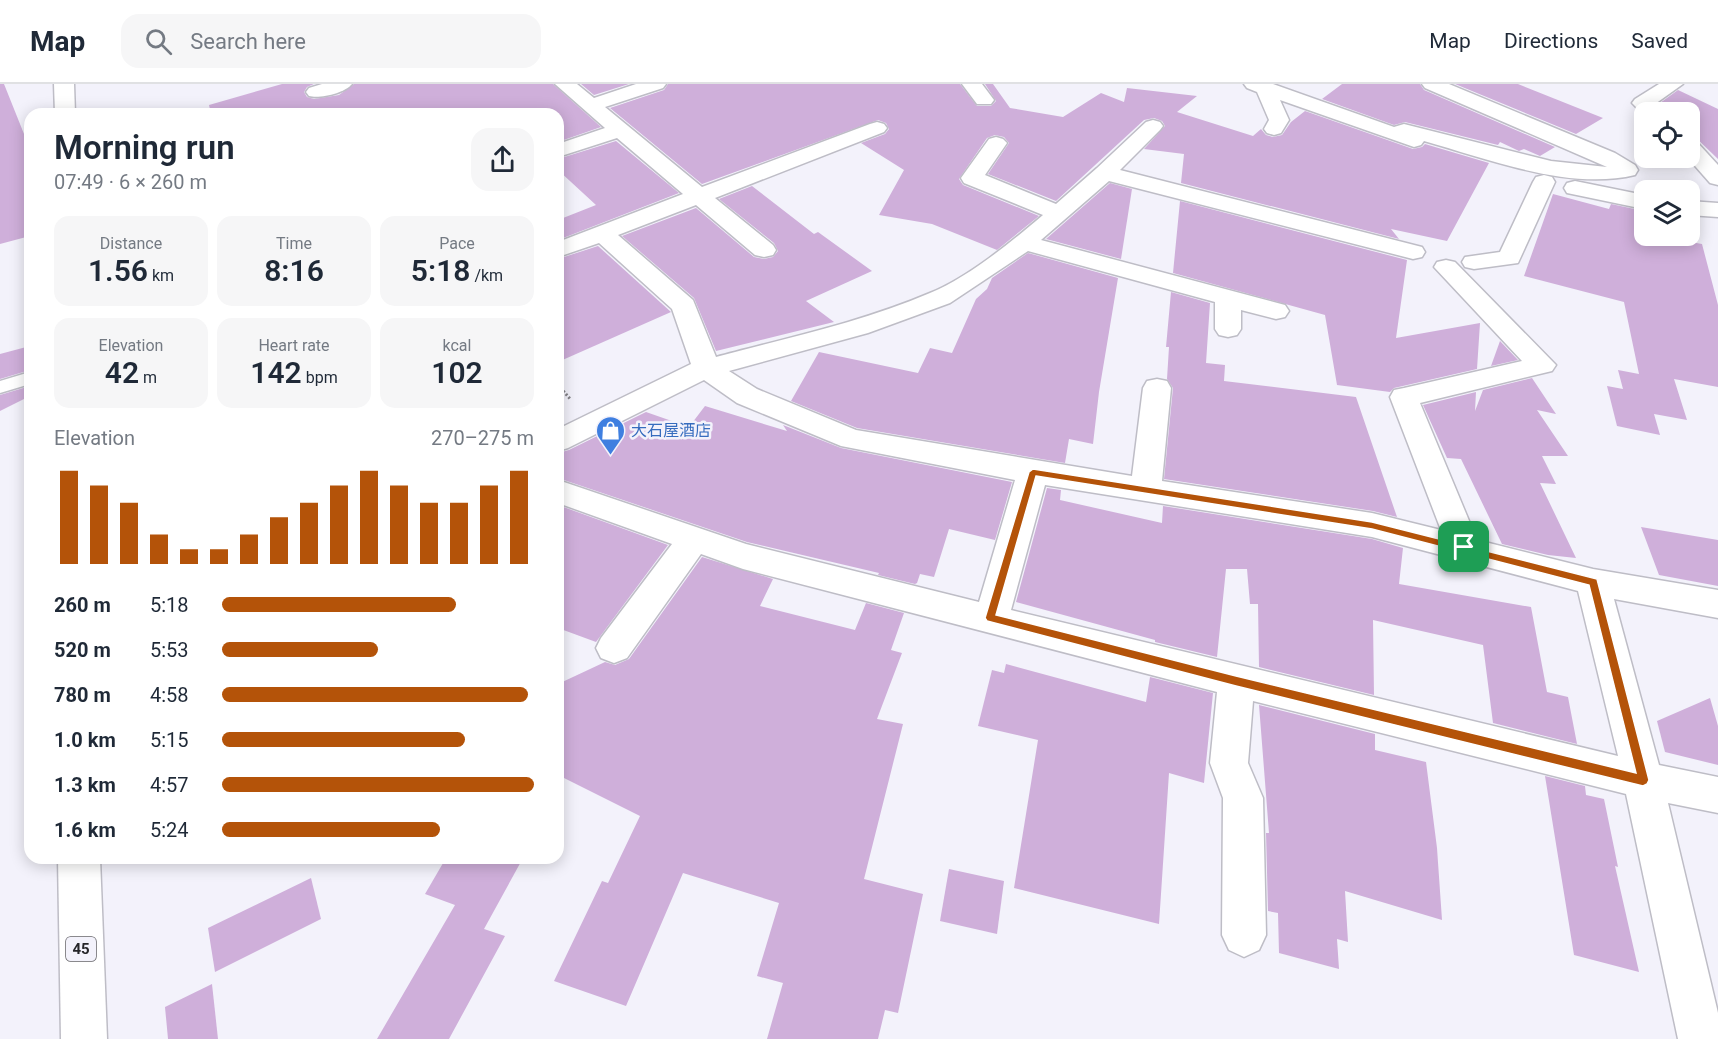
<!DOCTYPE html>
<html lang="en">
<head>
<meta charset="utf-8">
<style>
	body { margin:0; font-family:Roboto,"Noto Sans JP",sans-serif; background:#f6f6f7; color:#1f2937; height:100vh; display:flex; flex-direction:column; font-size:22px; white-space:nowrap }
	* { box-sizing:border-box; margin:0 }
	p { font-size:20px; color:#747a83 }
	.icon { flex:none; width:33px; height:33px; fill:none; stroke:currentColor; stroke-width:2; stroke-linecap:round; stroke-linejoin:round }
	.map { position:relative; flex:1; overflow:hidden }
	.side { position:absolute; left:24px; top:24px; width:540px; height:756px; display:flex; flex-direction:column; background:#fff; border-radius:18px; box-shadow:0 3px 15px #0003 }
	.side>* { flex:none }
	.fabs { position:absolute; left:1634px; top:18px; display:grid; gap:12px }
	.fabs a { display:grid; place-items:center; width:66px; height:66px; border-radius:12px; background:#fff; box-shadow:0 3px 15px #0003; font-size:30px }
	.pin { position:absolute; display:grid; place-items:center; width:51px; height:51px; color:#fff; margin:-26px; border-radius:12px; box-shadow:0 3px 9px #0006 }
	.round { display:grid; place-items:center; flex:none; width:63px; height:63px; border-radius:18px; background:#f6f6f7 }
	.summary { display:flex; align-items:center; justify-content:space-between; height:102px; padding:0 30px }
	h1 { font-size:33px; font-weight:600; line-height:45px }
	.metrics { display:grid; grid-template-columns:repeat(3,1fr); gap:9px; height:102px; padding:6px 30px }
	.metrics div { display:grid; align-content:center; border-radius:15px; background:#f6f6f7; text-align:center }
	.metrics b { font-size:30px; font-weight:600 }
	.metrics small { font-size:16px; font-weight:400 }
	.metrics p { font-size:16px }
	.chart { height:168px; padding:12px 30px }
	.chart p { display:flex; justify-content:space-between }
	.chart svg { width:100%; height:108px; margin-top:6px; stroke:#b45309; stroke-width:6 }
	ul { padding:0 30px; list-style:none; font-size:20px }
	li { display:grid; grid-template-columns:96px 72px 1fr; align-items:center; height:45px }
	li i { height:15px; border-radius:8px; background:#b45309 }
	header { display:flex; align-items:center; gap:36px; box-sizing:border-box; height:84px; padding:0 30px; background:#fff; border-bottom:2px solid #e0e1e3 }
	header strong { font-size:28px }
	nav { display:flex; gap:33px; margin-inline-start:auto; font-size:21px }
	.search { width:420px; height:54px; background:#f6f6f7; display:flex; align-items:center; gap:15px; box-sizing:border-box; padding:0 21px; border-radius:18px; color:#747a83; font-size:22px }
	.map>svg:first-child { display:block }
</style>
</head>
<body>
<header>
<strong>Map</strong>
<div class="search"><svg class="icon" aria-label="search" viewBox="0 0 24 24"><circle cx="10" cy="10" r="6"/><path d="M15 15l6 6"/></svg>Search here</div>
<nav><a>Map</a><a>Directions</a><a>Saved</a></nav>
</header>
<div class="map">
<svg width="1718" height="955" viewBox="0 0 1718 955">
	<rect width="100%" height="100%" fill="#f3f2fb"/>
	<g fill="#cfafda">
		<polygon points="0,0 4,0 30,65 30,152 0,160"/>
		<polygon points="282,0 314,0 307,3 304,8 307,13 314,15 339,11 354,0 553,0 601,43 558,58 558,30 211,30 209,21"/>
		<polygon points="581,0 629,0 594,11"/>
		<polygon points="668,0 960,0 977,22 991,22 996,17 985,0 993,0 1010,24 1063,33 1101,9 1124,18 1127,4 1197,12 1177,28 1253,52 1261,45 1266,51 1273,53 1282,51 1291,38 1305,27 1413,65 1422,63 1425,60 1489,79 1447,157 1391,145 1399,155 1181,99 1184,70 1144,65 1165,42 1162,37 1154,34 1144,36 1056,117 988,90 1009,59 1004,53 995,51 987,54 959,95 963,101 1039,132 997,166 932,140 879,131 904,86 861,59 885,50 889,45 886,39 878,36 702,100 610,24 664,6"/>
		<polygon points="1342,0 1420,0 1424,6 1555,63 1540,72 1524,65 1519,67 1500,58 1498,61 1405,38 1394,41 1322,15"/>
		<polygon points="1455,0 1518,0 1603,34 1576,50"/>
		<polygon points="1678,6 1718,25 1718,75 1689,47 1689,28 1670,28 1660,19"/>
		<polygon points="616,57 679,109 558,156 558,136 596,121 558,86 558,75"/>
		<polygon points="1110,99 1132,105 1121,175 1046,155"/>
		<polygon points="752,102 814,150 818,148 872,187 806,217 834,238 716,267 694,214 622,152 696,124 754,173 764,175 773,173 778,167 774,159 719,115"/>
		<polygon points="1553,110 1609,125 1611,120 1644,127 1644,152 1657,152 1702,160 1718,221 1718,303 1674,295 1687,336 1654,330 1660,351 1617,342 1607,302 1623,305 1618,286 1639,290 1624,218 1524,192"/>
		<polygon points="1180,117 1407,176 1396,254 1480,239 1477,285 1394,304 1390,308 1337,301 1325,231 1173,189"/>
		<polygon points="598,162 671,228 558,278 558,175"/>
		<polygon points="1028,169 1118,194 1099,308 1093,360 1069,355 1065,379 857,344 791,317 819,268 918,289 930,264 952,269 976,215 987,205 992,194"/>
		<polygon points="1171,208 1210,219 1206,279 1225,281 1224,297 1356,313 1397,433 1373,427 1164,395 1173,304 1167,295 1169,263 1166,263"/>
		<polygon points="1500,257 1518,276 1491,282"/>
		<polygon points="30,262 30,286 0,295 0,270"/>
		<polygon points="1532,294 1556,330 1537,326 1568,372 1542,372 1556,400 1540,399 1576,474 1548,471 1502,460 1461,375 1447,374 1423,321 1476,308 1475,327 1483,306"/>
		<polygon points="30,302 30,312 0,327 0,311"/>
		<polygon points="705,322 787,347 783,341 841,364 1012,398 995,456 949,445 934,493 920,490 917,499 915,500 878,491 879,489 747,458 558,394 558,369 569,366 646,328 689,343"/>
		<polygon points="1047,404 1061,406 1060,416 1162,439 1163,422 1372,455 1403,464 1399,500 1531,523 1547,608 1568,613 1577,660 1493,639 1483,561 1373,536 1374,611 1259,583 1258,520 1250,520 1247,485 1226,485 1217,573 1155,558 1155,556 1016,518"/>
		<polygon points="558,421 668,461 596,558 558,544"/>
		<polygon points="1641,443 1718,456 1718,502 1659,491"/>
		<polygon points="702,473 773,495 760,522 855,546 866,519 904,529 891,566 902,569 877,635 903,640 864,795 923,810 898,929 885,926 878,955 767,955 783,899 757,892 779,819 683,789 626,922 554,897 602,797 608,799 640,732 558,691 558,600 605,578 615,581 629,575"/>
		<polygon points="1006,580 1146,618 1150,593 1213,609 1204,699 1169,689 1159,840 1014,804 1038,656 978,642 992,586 1004,589"/>
		<polygon points="1710,614 1718,642 1718,681 1665,668 1657,637"/>
		<polygon points="1259,621 1375,650 1375,666 1426,678 1437,764 1442,836 1345,807 1348,858 1337,855 1339,885 1279,869 1278,829 1268,827 1266,749 1269,749"/>
		<polygon points="1545,692 1585,702 1586,711 1604,715 1618,783 1615,782 1639,888 1574,871"/>
		<polygon points="446,774 523,774 484,845 505,852 449,955 377,955 455,821 425,810"/>
		<polygon points="949,785 1004,797 997,850 940,837"/>
		<polygon points="311,794 321,835 215,888 208,844"/>
		<polygon points="212,900 218,955 168,955 165,923"/>
	</g>
	<g fill="none" stroke-linecap="round" stroke-linejoin="round">
		<defs>
			<polygon id="lane" points="30,288 30,300 0,309 0,297"/>
			<g id="street">
				<path d="M322,0h30c-7,9 -32,15 -43,12l-3,-4 3,-4z"/>
				<path d="M555,0h22l17,14 42,-14h30l-3,4 -58,19 97,80 168,-63 7,-2 7,2 3,4 -3,4 -169,66 58,47 3,5 -3,5 -9,2 -9,-2 -59,-50 -78,30 75,65 23,57c71,-19 146,-35 214,-64 39,-16 81,-51 113,-78l-79,-32 -3,-5 28,-39 7,-2 7,2 4,4 -22,32 71,29 41,-36 49,-46 7,-2 7,2 3,4 -3,4 -40,40 302,77 3,5 -3,5 -9,2 -304,-78 -68,59 244,65 4,6 -4,6 -9,2 -35,-9v19l-4,6 -9,2 -9,-2 -4,-6v-27l-187,-51 -78,52 -82,30 -139,38 28,18 99,41 276,46 11,-88 4,-7 10,-2 10,2 4,7 -9,93 210,32 69,17 -51,-133 4,-7 10,-2 118,-27 -88,-94 3,-5 9,-2 9,2 101,103 -4,6 -132,32 57,137 116,29 125,21v28l-104,-19 45,166 59,12v36l-50,-10 50,210v26h-40l-52,-245 -373,-93 -5,62 15,35 3,137 -7,15 -15,7 -15,-7 -7,-15 1,-137 -13,-35 7,-71 -474,-123 -42,-15 -74,104 -13,5 -13,-5 -5,-10 5,-10 71,-94 -114,-41v-23l188,64 233,58 36,-122 -174,-34 -104,-43 -33,-23 -136,68 -10,3v-22l133,-65 -19,-55 -73,-66 -41,14v-15l125,-48 -66,-56 -59,19v-13l47,-16zM1045,401l327,52 206,54 40,165 -607,-146z"/>
				<polygon points="962,0 982,0 994,16 991,20 977,20"/>
				<path d="M1244,0h29l121,43 10,-3 147,37 56,6 -182,-79 -3,-4h27l166,69 20,12 3,5 -3,5c-66,16 -147,-16 -211,-34l-3,4 -7,2 -134,-47 9,20 -8,13 -7,2 -7,-2 -3,-4 5,-9 -12,-28 -10,-4z"/>
				<polygon points="1659,0 1683,0 1655,20 1663,28 1644,28 1644,31 1632,19 1635,15"/>
				<polygon points="1689,55 1696,57 1718,81 1718,101 1710,99 1688,74"/>
				<polygon points="1544,91 1552,93 1555,98 1518,179 1474,185 1465,183 1462,178 1465,173 1500,168 1533,98 1536,93"/>
				<polygon points="1575,97 1644,111 1644,125 1567,109 1564,104 1567,99"/>
				<polygon points="1689,117 1718,119 1718,133 1689,131"/>
			</g>
			<g id="highway">
				<polygon points="54,0 74,0 75,30 55,30"/>
				<polygon points="58,774 100,774 107,955 61,955"/>
			</g>
		</defs>
		<use href="#lane" stroke="#bebdc6" stroke-width="3"/>
		<use href="#street" stroke="#bebdc6" stroke-width="3"/>
		<use href="#highway" stroke="#bebdc6" stroke-width="3"/>
		<polyline stroke="#838288" stroke-width="3" stroke-dasharray="2 2" stroke-linecap="butt" points="558,301 571,316"/>
		<use href="#lane" fill="#fff" fill-rule="evenodd"/>
		<use href="#street" fill="#fff" fill-rule="evenodd"/>
		<use href="#highway" fill="#fff" fill-rule="evenodd"/>
	</g>
	<path fill="#b45309" stroke="#fff" stroke-width="1.5" fill-rule="evenodd" d="M1033,385l339,53 225,57 52,201 -2,4 -4,2 -407,-100 -249,-65 -2,-3 44,-146zM1036,392l336,53 217,56 47,188 -400,-97 -240,-61z"/>
	<defs>
		<symbol id="shop-pin" viewBox="-11 -11 22 30"><path d="M0 17L-7.5 6A9.5 9.5 0 1 1 7.5 6Z" fill="#3f7fe0" stroke="#f3f2fb"/><path d="M-5-2.5h2.3a2.7 3.5 0 0 1 5.4 0H5L5.5 6h-11ZM-1.5-2.5h3a1.5 2.3 0 0 0-3 0Z" fill="#fff"/></symbol>
	</defs>
	<g fill-rule="evenodd">
		<use href="#shop-pin" x="594" y="330" width="33" height="45"/>
	</g>
	<g text-anchor="middle" stroke-width="5" stroke-linejoin="round" paint-order="stroke">
		<rect fill="#f3f2fb" stroke="#646368" stroke-width="1.5" x="66" y="853" width="30" height="24" rx="4.5"/>
		<g font-size="15" font-weight="bold" fill="#262629">
			<text x="81" y="870">45</text>
		</g>
		<g font-size="16" fill="#366cbe" stroke="#f3f2fb" text-anchor="start">
			<text x="631" y="352">大石屋酒店</text>
		</g>
	</g>
</svg>
<div class="fabs">
<a><svg class="icon" aria-label="locate" viewBox="0 0 24 24"><circle cx="12" cy="12" r="6"/><path d="M12 2v4M12 18v4M2 12h4M18 12h4"/></svg></a>
<a><svg class="icon" aria-label="layers" viewBox="0 0 24 24"><path d="M12 4l9 5-9 5-9-5zM3 14l9 5 9-5"/></svg></a>
</div>
<div class="pin" style="left:1464px;top:463px;background:#1e9e55"><svg class="icon" aria-label="arrive" viewBox="0 0 24 24"><path d="M6 21V4h12l-3 4 3 4H6"/></svg></div>
<section class="side">
<div class="summary"><div><h1>Morning run</h1><p>07:49 · 6 × 260 m</p></div><a class="round"><svg class="icon" aria-label="share" viewBox="0 0 24 24"><path d="M12 15V3M7 8l5-5 5 5M5 13v7h14v-7"/></svg></a></div>
<div class="metrics">
<div><p>Distance</p><b>1.56<small> km</small></b></div>
<div><p>Time</p><b>8:16</b></div>
<div><p>Pace</p><b>5:18<small> /km</small></b></div>
</div>
<div class="metrics">
<div><p>Elevation</p><b>42<small> m</small></b></div>
<div><p>Heart rate</p><b>142<small> bpm</small></b></div>
<div><p>kcal</p><b>102</b></div>
</div>
<div class="chart"><p><span>Elevation</span>270–275 m</p>
<svg viewBox="0 0 160 44" preserveAspectRatio="none"><path d="M5 44V6M15 44V12M25 44V19M35 44V32M45 44V38M55 44V38M65 44V32M75 44V25M85 44V19M95 44V12M105 44V6M115 44V12M125 44V19M135 44V19M145 44V12M155 44V6"/></svg>
</div>
<ul>
<li><b>260 m</b>5:18<i style="width:75%"></i></li>
<li><b>520 m</b>5:53<i style="width:50%"></i></li>
<li><b>780 m</b>4:58<i style="width:98%"></i></li>
<li><b>1.0 km</b>5:15<i style="width:78%"></i></li>
<li><b>1.3 km</b>4:57<i style="width:100%"></i></li>
<li><b>1.6 km</b>5:24<i style="width:70%"></i></li>
</ul>
</section>
</div>
</body>
</html>
